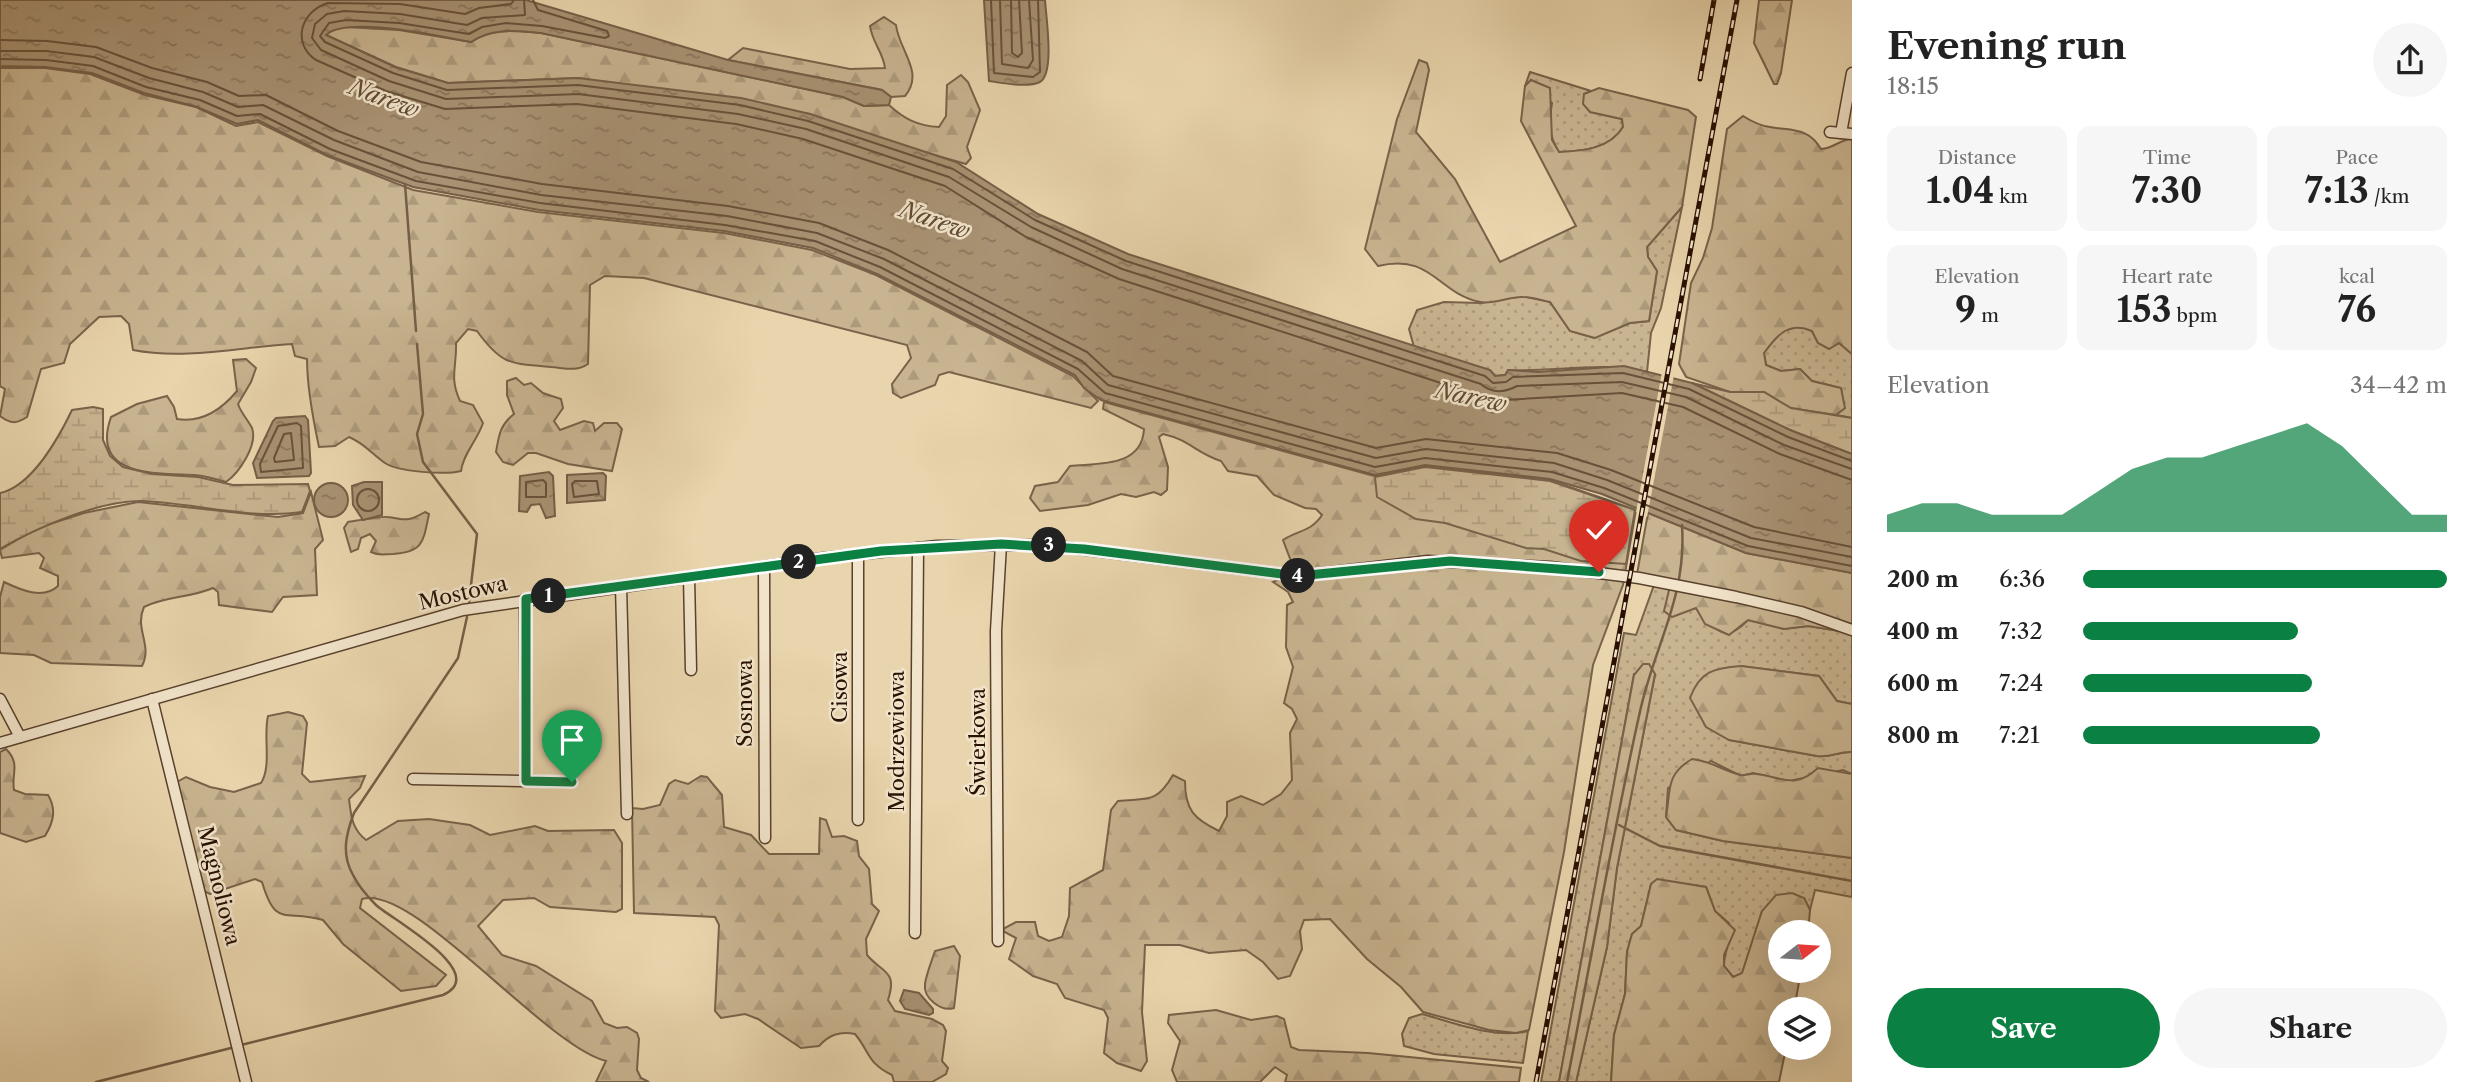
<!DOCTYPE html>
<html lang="en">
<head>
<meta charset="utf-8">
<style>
	body { margin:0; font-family:"Libre Caslon Text",serif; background:#f6f6f6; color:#222; height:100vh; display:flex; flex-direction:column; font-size:26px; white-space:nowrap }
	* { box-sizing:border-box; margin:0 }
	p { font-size:23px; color:#767676 }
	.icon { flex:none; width:38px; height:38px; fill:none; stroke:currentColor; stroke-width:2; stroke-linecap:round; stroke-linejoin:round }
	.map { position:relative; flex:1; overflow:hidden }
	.panel { display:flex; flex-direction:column; background:#fff; width:630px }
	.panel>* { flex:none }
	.needle { width:46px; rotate:73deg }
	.controls { position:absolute; left:1768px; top:920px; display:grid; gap:14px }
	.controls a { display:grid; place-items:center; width:63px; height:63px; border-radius:50%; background:#fff; box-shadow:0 7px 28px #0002; font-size:35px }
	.pin { position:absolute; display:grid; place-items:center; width:60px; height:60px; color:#fff; margin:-72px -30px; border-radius:50% 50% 50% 0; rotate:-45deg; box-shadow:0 0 7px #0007 }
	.pin .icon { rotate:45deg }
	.km { position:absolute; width:35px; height:35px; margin:-18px; border-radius:50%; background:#222; color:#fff; font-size:19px; line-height:35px; text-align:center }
	.round { display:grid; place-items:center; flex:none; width:74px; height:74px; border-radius:37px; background:#f6f6f6 }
	.head { display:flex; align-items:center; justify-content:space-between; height:119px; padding:0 35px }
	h1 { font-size:38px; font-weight:800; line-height:52px }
	.stats { display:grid; grid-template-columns:repeat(3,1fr); gap:10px; height:119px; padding:7px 35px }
	.stats div { display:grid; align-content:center; border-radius:14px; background:#f6f6f6; text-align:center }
	.stats b { font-size:35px; font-weight:800 }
	.stats small { font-size:19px; font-weight:400 }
	.stats p { font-size:19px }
	.chart { height:196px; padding:14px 35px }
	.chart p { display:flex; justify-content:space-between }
	.chart svg { width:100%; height:126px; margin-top:7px; fill:#0b8043; opacity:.7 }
	.primary-button { display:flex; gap:14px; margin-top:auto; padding:14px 35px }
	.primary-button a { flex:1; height:80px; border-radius:42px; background:#0b8043; color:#fff; font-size:28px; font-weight:800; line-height:80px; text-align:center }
	.primary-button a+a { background:#f6f6f6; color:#222 }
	ul { padding:0 35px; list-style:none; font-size:23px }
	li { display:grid; grid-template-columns:112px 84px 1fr; align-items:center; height:52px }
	li i { height:18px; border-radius:9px; background:#0b8043 }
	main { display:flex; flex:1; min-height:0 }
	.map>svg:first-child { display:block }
</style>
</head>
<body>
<main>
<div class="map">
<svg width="1852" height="1082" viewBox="0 0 1852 1082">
	<defs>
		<pattern id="grass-dots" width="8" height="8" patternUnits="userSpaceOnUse" patternTransform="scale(1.75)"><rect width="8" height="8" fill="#c8b490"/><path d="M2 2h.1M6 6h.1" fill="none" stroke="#ac9a7b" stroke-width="1.8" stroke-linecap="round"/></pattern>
		<pattern id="forest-firs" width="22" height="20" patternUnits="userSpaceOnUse" patternTransform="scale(1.75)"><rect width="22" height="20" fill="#c8b490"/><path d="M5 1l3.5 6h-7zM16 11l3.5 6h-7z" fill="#ac9a7b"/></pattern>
		<pattern id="wetland-marsh" width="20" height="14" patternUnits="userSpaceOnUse" patternTransform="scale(1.75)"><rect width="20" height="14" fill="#c8b490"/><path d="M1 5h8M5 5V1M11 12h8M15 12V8" fill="none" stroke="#ac9a7b"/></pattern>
		<pattern id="water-ripples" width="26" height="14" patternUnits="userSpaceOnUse" patternTransform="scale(1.75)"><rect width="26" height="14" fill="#a89273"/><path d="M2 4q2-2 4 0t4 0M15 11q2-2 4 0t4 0" fill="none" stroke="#89765c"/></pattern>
	</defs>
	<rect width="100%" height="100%" fill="#e9d5ad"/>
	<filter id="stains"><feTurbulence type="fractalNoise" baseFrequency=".00286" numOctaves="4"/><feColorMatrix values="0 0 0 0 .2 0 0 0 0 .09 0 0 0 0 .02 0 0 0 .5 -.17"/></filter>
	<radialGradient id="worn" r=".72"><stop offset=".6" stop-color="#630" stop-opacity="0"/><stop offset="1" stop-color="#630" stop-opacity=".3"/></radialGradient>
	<g fill="url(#grass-dots)" stroke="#786249" stroke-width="2">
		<path d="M1530,72l61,19 -7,3 6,18 32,7 1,8c-13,22 -41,24 -64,25 -11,-17 -10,-31 -7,-49l-21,-23 -6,6z"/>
		<path d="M1682,207l-21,101 -10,25 -4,39c-45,-11 -92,0 -138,-2l-4,5 -10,1 -5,-6 -76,-23 -5,-18 8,-19 27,-8 37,1 41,-7 28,6 20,29 24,7 36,-15 19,-2 8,-50 -9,-14 -1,-10z"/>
		<polygon points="1800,326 1812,331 1818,343 1829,348 1839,343 1852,354 1852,418 1836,415 1844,407 1841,388 1812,381 1800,369 1781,371 1766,365 1764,353 1779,332"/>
		<path d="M1654,585l16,2 15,23 11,-2c20,20 27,38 52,12l36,9 24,-3 44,7v71l-15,-3 -18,-25 -78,-10 -12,74 88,16c14,2 22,-5 35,-4v22l-9,-4 -54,11 -36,-8 -12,3 -30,-15 -43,27 -2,29 10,13 47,11 129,17v39l-37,-7 -5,20 -6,-12 -42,13 -20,63 -9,3 -9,-11c0,-17 9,-26 5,-43l-14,-12 -9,-24 -49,-7 -6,4 -10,42 -9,8 -5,18 -2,42 -11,41 -3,47h-35l31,-135 10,-79 38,-193 -21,-1 -75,408h-18l83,-449 12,2z"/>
		<path d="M1422,1014c33,9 73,25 106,17l-5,32 -89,-9 -30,-8 -2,-12 7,-16z"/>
	</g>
	<g fill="url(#forest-firs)" stroke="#786249" stroke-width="2">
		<polygon points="1759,0 1792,0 1781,73 1777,84 1774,84 1754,43"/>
		<path d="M884,17l12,8c3,26 29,47 9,71l-14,1 -9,-7 -154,-30 15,-12 107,21 35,-1c-2,-16 -13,-26 -15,-42z"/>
		<path d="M346,27l53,3 72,12c22,-15 45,-11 70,-9l302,64 21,9 25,-1c15,14 29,21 50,22l7,-11 1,-31 14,-10 7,7 12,28 -13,37 4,11 -5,6 -98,-28 -58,-22 -232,-36 -130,5 -52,-16 -70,-32 7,-6z"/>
		<path d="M1419,60l8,3 2,7 -13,62 39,47 45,83 76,-36 -55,-105 4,-35 6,-6 19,8 2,52 7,12c23,-1 51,-3 64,-25l-1,-8 -32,-7 -7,-8 1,-10 15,-6 89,22 8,7 -14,90 -35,40 1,10 9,14 -8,50 -19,2 -35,15 -25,-7 -20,-29c-9,-2 -18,-5 -27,-5 -13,-1 -30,8 -43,5 -43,-9 -48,-49 -102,-36l-13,-17 32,-130z"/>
		<path d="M0,68h45l45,6 55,21 51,12 40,19 22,-4 69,34 86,34 125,22 186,21 88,17 64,25 197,101 25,25 -7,7 -142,-36 -10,3 -4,10 -34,13 -8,-5 -1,-9 19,-26 -4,-13 -263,-67 -39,-2 -15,9 -2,79c-12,8 -23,4 -37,3 -39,-4 -48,0 -74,-36l-9,-2 -12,14c1,24 -7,34 4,58l13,4 10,18c-6,18 -20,31 -22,48 -15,4 -63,1 -76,-8 -13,-9 -21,-20 -36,-26l-14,9 -16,1c-6,-28 -12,-60 -12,-88l-12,-3 -3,-12c-51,3 -108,16 -159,6l-4,-26 -8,-8 -22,1 -29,27 -6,19 -23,6 -14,48c-11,7 -16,7 -27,-1l5,-27 -5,-3z"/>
		<path d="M1743,116c8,5 18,10 27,11 22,4 38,0 51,22 12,0 19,-10 31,-10v215l-13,-11 -10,6 -11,-6 -6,-12c-23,-10 -35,4 -48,22l2,12 15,6 19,-2 12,12 29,7 4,20 -9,7 -46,-7 -26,-16h-34l-44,-15 -7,-13 12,-81 12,-25 9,-30 15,-99z"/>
		<path d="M246,359l10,9 -5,14 -13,22c3,9 10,16 14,24 6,17 -13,45 -26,54 -10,-3 -21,-6 -32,-7 -39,-2 -104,2 -83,-58l26,-13 30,-8 7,11 3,12c25,4 45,-10 60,-28l-4,-31z"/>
		<path d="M516,378l8,7 7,-2 12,10 18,6 2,9 -9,13 6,9 24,-9 9,2 2,8 9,-8h13l5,6 -10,42 -44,-7 -32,-11h-8l-15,12 -10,-3 -7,-10c3,-17 4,-27 18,-38l-7,-19v-14z"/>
		<path d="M1104,402l270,74 51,-10 125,14 86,30 -13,75 -30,80 -29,187 -35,178 -13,3 -27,-3 -66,-18 -22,-25 -34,-28 -37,-40 -26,1 -4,11 2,18 -12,27 -12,3 -15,-17 -17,-12 -37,3 -29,-8h-35l-3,67 5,49 -6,10 -24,-8 -13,-10 4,-35 -4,-8 -39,-12 -8,-14 -24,-8 -24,-17 7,-21 -15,-8 15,-8h19l3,14 11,5 13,-4 7,-21 1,-28 33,-18 8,-60 7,-9c30,-3 38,3 55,-26l12,6c0,29 9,38 34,50l8,-15v-14l14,-6 22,9 18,-11 11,-14 -2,-47 7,-14 -5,-10 -8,-6 9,-36 -7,-20 1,-42 6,-3 -5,-10 -15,-10 22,-10 -12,-32c15,-10 28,-8 39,-25l-6,-6 -11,-1 -31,-13 -17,-19 -29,-5 -7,-10c-25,-8 -31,-21 -58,-27l-4,3 9,30 -1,23 -6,5 -7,-3 -18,5 -15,-3 -33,11 -48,6 -10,-13 5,-12 23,-4 12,-16c27,-3 72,2 74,-37l-41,-20z"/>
		<path d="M311,492l12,48 -8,9 2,46 -34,2 -11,15 -53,-7 -1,-13 -5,-4c-23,10 -47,8 -69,19 -10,22 9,38 -2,59l-91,-3 -17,-8 -34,-2v-56l4,-15c17,8 39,18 54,4v-10l-18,-8 4,-10 -5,-5 -37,5 -2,-8 37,-22 47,-15 54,-11 140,15 25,-4z"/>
		<path d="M425,512l4,2c-6,29 -6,38 -36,40 -9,0 -14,2 -22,-2l5,-11 -6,-7 -9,4 -3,11 -7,3 -7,-24 4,-6c7,-1 35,-6 39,-5 19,2 19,6 38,-5z"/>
		<polygon points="1648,513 1746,553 1852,573 1852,633 1808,626 1784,629 1748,620 1729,635 1705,624 1696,608 1672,617 1664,611 1670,586 1637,574"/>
		<polygon points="1643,664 1649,664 1655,674 1617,868 1607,947 1576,1082 1559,1082 1634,675"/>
		<path d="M1741,666l78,10 18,25 15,3v48c-13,-1 -21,6 -35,4l-88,-16 -23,-13 -16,-29c10,-27 24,-30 51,-32z"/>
		<path d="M288,712l15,4 4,7 -5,51 8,8 55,-6 -5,12 -11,11c2,17 3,30 17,41l32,-19 31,-2 41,6 20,10 45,-9 13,5 66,-1 8,13v66l-6,3 -66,-5 -16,-9 -31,2 -25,26 24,29 34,11 56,35 12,22 13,5 10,-1 10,6 2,6 -2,31 4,8 8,4h-53l10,-21c-62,-16 -193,-178 -244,-162l-2,9 86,67 -10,11 -35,5 -58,-47 -20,-24c-39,-11 -47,9 -61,-38l-7,-3 -45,15 -6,-3 -27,-109 9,-5 24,10 24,5 27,-9c11,-17 2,-47 7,-67z"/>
		<path d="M6,749c15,15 5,24 8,41l11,4 23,1c9,15 5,28 -3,41l-19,6 -26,-9v-81z"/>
		<path d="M1692,759c19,2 30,11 48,16 5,1 10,-2 16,-1 27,3 38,16 62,-6l34,6v84l-129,-17 -47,-11 -10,-13c5,-27 -1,-42 26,-58z"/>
		<path d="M701,776l6,1 15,18 2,32 27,8 18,19h50l1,-36 6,2 6,17 12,-1 13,5 2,15 10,13 3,35 7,7 -13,28 1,16c15,18 31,15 21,45l7,11 37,8 11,6 3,6 -4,30 6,7 -2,6 -14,8h-38l-2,-7c-25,-12 -22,-23 -37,-41 -16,-3 -26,1 -36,12l-18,2 -43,-29 -13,-5 -24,4 -6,-7 4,-86 -4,-8 -81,-4 -2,-105 11,1 17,-4 9,-21 6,-4 13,4z"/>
		<polygon points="1657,879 1706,887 1715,911 1735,930 1724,955 1724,966 1733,977 1742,973 1762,911 1776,895 1792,893 1804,898 1810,910 1808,933 1780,933 1780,971 1801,971 1794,1010 1780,1010 1780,1048 1786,1048 1779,1082 1611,1082 1614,1035 1625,994 1627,952 1632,934 1641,926 1651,884"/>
		<path d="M954,946l6,10 -6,52c-13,4 -31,-10 -29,-24 1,-9 7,-24 10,-33z"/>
		<polygon points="1216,1010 1251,1020 1277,1016 1284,1019 1291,1047 1299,1050 1368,1053 1521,1068 1519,1082 1285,1082 1287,1075 1275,1067 1260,1082 1177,1082 1172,1070 1180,1041 1168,1023 1169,1015"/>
	</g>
	<g fill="url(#wetland-marsh)" stroke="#786249" stroke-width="2">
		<polygon points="1692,383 1730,392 1764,392 1791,408 1852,418 1852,454 1790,430"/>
		<path d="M93,407l10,2v31l7,16 13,11 29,7 46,3 35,8 75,-1 2,7 -8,21c-52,8 -107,-9 -160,-11 -42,-1 -106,27 -142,48v-56c32,-7 59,-56 72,-83z"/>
		<polygon points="1425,467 1550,481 1635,510 1626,564 1581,561 1544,549 1526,548 1445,523 1416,519 1377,497 1375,477"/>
	</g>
	<g fill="url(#water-ripples)" stroke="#755e46" stroke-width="2">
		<path d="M0,0h526l202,60 154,30 9,7 -2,8 -25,1 -21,-9 -302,-64c-25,-2 -48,-6 -70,9 -29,-5 -124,-27 -145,-7l69,32 53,16 130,-5 163,20 69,16 146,48 82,52 90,40 362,116 5,6 10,-1 3,-5 30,2 86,-6 68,17 98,47 62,24v119l-106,-20 -144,-59 -52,-15 -125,-14 -50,10 -274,-75 -17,-12 -9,-13 -198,-101 -64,-26 -89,-17 -185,-21 -126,-23 -86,-32 -69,-35 -21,4 -40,-17 -53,-14 -52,-20 -47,-6 -45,-1z"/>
		<path d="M984,0h61c1,17 10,73 -5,82 -12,6 -38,1 -51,-1z"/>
		<polygon points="305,416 308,420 311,473 309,476 257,478 253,463 273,421 276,418"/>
		<polygon points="549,472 553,476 555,516 546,518 540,504 531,505 527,512 519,511 520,476"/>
		<polygon points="603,473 606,476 605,500 567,503 567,475"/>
		<polygon points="382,482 382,515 363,520 353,505 352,486 364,482"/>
		<circle cx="331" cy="500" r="17"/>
		<polygon points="904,990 919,993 933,1009 933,1013 929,1015 905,1009 900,1001"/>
	</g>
	<polygon fill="#e9d5ad" points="1662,372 1674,375 1647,517 1636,512"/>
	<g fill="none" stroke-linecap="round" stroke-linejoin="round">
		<g stroke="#68513a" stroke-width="2">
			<path d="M514,0l-3,4 -32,4 -14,6 -65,-10 -72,-1c-27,8 -37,40 -12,57l70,31 59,18 132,-5 159,20 67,15 142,47 81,51 93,42 356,115 11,7 136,-8 61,14 97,47 72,26"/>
			<path d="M524,0l1,15 -43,3 -15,7 -67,-11 -56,-3 -17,3 -12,10 -3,14 9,12 68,31 57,18 132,-5 160,20 68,15 143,48 82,50 91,42 359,115c11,10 23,9 36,2l105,-4 64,15 98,48 68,24"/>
			<polyline points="533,0 538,10 607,31 609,36 605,38 542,26 506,23 482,27 469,34 399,23 346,20 329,23 320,36 325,42 393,73 447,90 578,85 740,105 808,121 953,169 1035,220 1126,261 1485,376 1493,383 1506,382 1513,377 1623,373 1689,389 1788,437 1852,461"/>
			<polyline points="991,0 994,73 1033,77 1040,72 1038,0"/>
			<polyline points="1000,0 1002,64 1028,68 1033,60 1029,0"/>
			<polyline points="1011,0 1012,53 1018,57 1022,53 1019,0"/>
			<polyline points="0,40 47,41 96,47 152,68 207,82 239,96 266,95 338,131 421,162 542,184 728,206 819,223 888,250 1087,352 1113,376 1376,448 1426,439 1557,453 1611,470 1754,527 1852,547"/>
			<polyline points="0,51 46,51 94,57 149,78 203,92 238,107 263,105 334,140 418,172 541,195 727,216 817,233 884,259 1082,361 1108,385 1376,458 1426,449 1554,463 1607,480 1751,538 1852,557"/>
			<polyline points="0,59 46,60 93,66 146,87 200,100 237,116 260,114 330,149 416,181 540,203 725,225 815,241 880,267 1078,369 1105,393 1375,467 1425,458 1552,472 1604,488 1748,546 1852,566"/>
			<polygon points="297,423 301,426 303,468 261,472 260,464 278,426"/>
			<polygon points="291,433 294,460 275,462 274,458 284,434"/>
			<polygon points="543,480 546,483 546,497 526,497 526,482"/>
			<polygon points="575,481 597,481 599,494 574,497 572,484"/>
			<circle cx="368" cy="500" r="11"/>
		</g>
		<g stroke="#755e46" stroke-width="2.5">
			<polyline points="405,184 416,331"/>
			<polyline points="417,344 423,414 417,434 423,462 477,534 469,602"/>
			<polyline points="1619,825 1660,846 1852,881"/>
			<path d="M241,1045l202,-50c49,-22 -52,-76 -67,-90 -8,-8 -18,-20 -23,-30 -12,-21 -7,-41 1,-62l104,-155 9,-41"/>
			<polyline points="96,1082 231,1048"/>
			<path d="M1567,1082c24,-122 45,-245 72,-366 14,-69 48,-116 43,-191"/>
		</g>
		<defs>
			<g id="street">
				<polyline points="1830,132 1852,134"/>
				<polyline points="1841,133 1852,73"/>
				<polyline points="764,567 765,838"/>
				<polyline points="689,577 691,670"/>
				<polyline points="621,586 627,814"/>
				<polyline points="525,599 526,781"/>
				<polyline points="0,699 20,737"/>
				<polyline points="152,699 246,1082"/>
				<polyline points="0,743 463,610 824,558 937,546 1047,545 1298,576 1428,561 1550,567 1639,578 1736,597 1801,612 1852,630"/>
				<polyline points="413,779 572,782"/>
				<polyline points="858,820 858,554"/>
				<polyline points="915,933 918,548"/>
				<polyline points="998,941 996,631 1001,544"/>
			</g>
		</defs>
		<use href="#street" stroke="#59412d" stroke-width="13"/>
		<use href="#street" stroke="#f1e4ca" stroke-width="10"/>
		<defs>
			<g id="rail">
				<polyline points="1700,79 1714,0"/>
				<polyline points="1536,1082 1737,0"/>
			</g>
		</defs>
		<use href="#rail" stroke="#291002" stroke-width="5"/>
		<use href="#rail" stroke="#f1e4ca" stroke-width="2.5" stroke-dasharray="8" stroke-linecap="butt"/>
	</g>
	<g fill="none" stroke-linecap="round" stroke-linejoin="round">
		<defs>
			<polyline id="route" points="572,782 526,781 526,599 881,551 1001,544 1084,549 1298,576 1450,561 1599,572"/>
		</defs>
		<use href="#route" stroke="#fff" stroke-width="14"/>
		<use href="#route" stroke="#0b8043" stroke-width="9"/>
	</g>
	<g text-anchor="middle" stroke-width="5" stroke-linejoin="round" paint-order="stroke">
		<g font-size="21" fill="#291002" stroke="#f1e4ca">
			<text transform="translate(463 593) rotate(-13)" y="7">Mostowa</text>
			<text transform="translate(840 687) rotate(-90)" y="7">Cisowa</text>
			<text transform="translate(745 703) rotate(-90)" y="7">Sosnowa</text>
			<text transform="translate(897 741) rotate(-90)" y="7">Modrzewiowa</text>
			<text transform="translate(978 742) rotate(-90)" y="7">Świerkowa</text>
			<text transform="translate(219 886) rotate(76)" y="7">Magnoliowa</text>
		</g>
		<g font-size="23" font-style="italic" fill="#624a35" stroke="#f1e4ca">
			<text transform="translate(384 98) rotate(20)" y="8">Narew</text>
			<text transform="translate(935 220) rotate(19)" y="8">Narew</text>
			<text transform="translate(1471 397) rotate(12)" y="8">Narew</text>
		</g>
	</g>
	<rect width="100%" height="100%" filter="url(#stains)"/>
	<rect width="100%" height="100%" fill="url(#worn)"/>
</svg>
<div class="controls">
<a><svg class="needle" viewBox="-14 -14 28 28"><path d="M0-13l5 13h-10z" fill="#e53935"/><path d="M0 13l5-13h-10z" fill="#767676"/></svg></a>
<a><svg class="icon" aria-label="layers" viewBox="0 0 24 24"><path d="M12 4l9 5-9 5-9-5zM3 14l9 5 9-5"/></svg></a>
</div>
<div class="pin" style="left:572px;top:782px;background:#1e9e55"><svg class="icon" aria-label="arrive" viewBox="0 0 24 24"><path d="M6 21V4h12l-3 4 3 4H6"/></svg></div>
<div class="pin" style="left:1599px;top:572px;background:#d93025"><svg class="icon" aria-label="check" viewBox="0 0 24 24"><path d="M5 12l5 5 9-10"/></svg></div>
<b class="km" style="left:549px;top:596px">1</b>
<b class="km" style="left:799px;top:562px">2</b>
<b class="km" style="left:1049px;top:545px">3</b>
<b class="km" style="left:1298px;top:576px">4</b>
</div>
<section class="panel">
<div class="head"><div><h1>Evening run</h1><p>18:15</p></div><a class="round"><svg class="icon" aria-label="share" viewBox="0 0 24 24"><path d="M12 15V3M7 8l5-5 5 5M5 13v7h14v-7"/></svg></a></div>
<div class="stats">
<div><p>Distance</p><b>1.04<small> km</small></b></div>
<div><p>Time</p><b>7:30</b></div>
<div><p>Pace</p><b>7:13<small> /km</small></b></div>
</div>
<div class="stats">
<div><p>Elevation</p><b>9<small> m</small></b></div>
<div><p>Heart rate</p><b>153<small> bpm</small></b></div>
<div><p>kcal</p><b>76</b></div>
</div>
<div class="chart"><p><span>Elevation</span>34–42 m</p>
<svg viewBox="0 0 160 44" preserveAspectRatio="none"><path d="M0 44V38L10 34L20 34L30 38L40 38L50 38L60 30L70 22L80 18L90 18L100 14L110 10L120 6L130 14L140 26L150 38L160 38V44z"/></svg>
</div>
<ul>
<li><b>200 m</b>6:36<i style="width:100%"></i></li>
<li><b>400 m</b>7:32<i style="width:59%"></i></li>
<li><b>600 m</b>7:24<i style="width:63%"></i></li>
<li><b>800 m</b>7:21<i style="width:65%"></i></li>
</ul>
<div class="primary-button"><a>Save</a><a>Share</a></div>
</section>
</main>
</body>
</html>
